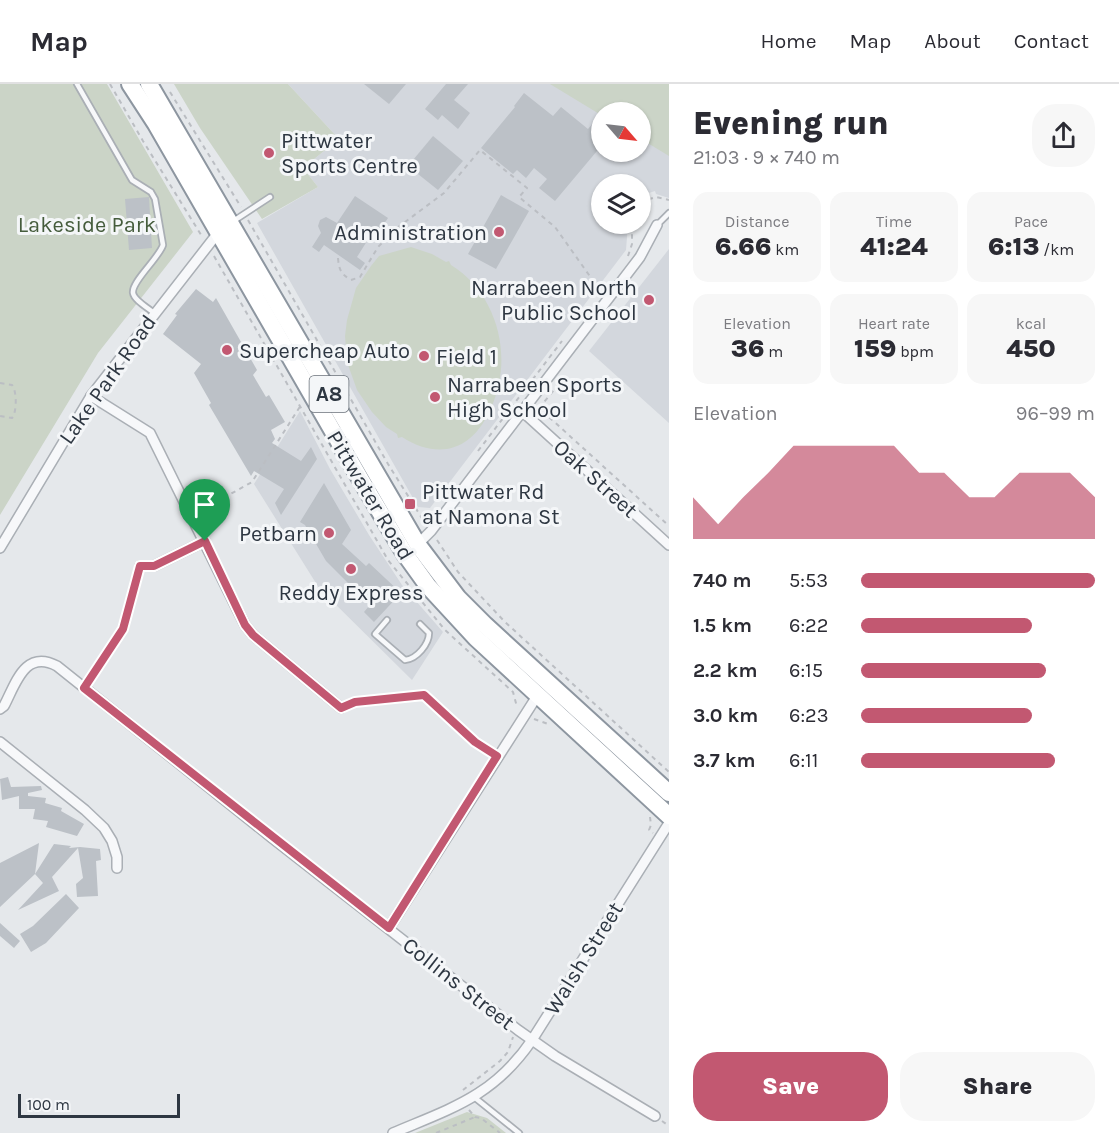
<!DOCTYPE html>
<html lang="en">
<head>
<meta charset="utf-8">
<style>
	body { margin:0; font-family:Karla,sans-serif; background:#f7f7f7; color:#2b2b33; height:100vh; display:flex; flex-direction:column; font-size:22px; white-space:nowrap }
	* { box-sizing:border-box; margin:0 }
	p { font-size:20px; color:#7c7c81 }
	.icon { flex:none; width:33px; height:33px; fill:none; stroke:currentColor; stroke-width:2; stroke-linecap:round; stroke-linejoin:round }
	.map { position:relative; flex:1; overflow:hidden }
	.details { display:flex; flex-direction:column; background:#fff; width:450px }
	.details>* { flex:none }
	.needle { width:39px; rotate:118deg }
	.fabs { position:absolute; left:591px; top:18px; display:grid; gap:12px }
	.fabs a { display:grid; place-items:center; width:60px; height:60px; border-radius:50%; background:#fff; box-shadow:0 2px 4px #0004; font-size:30px }
	.scale { position:absolute; left:18px; bottom:15px; width:162px; box-sizing:border-box; padding-left:6px; border:3px solid #2e3742; border-top:0; font-size:16px; line-height:21px; white-space:nowrap; color:#2e3742; -webkit-text-stroke:4px #f4f6f8; paint-order:stroke }
	.pin { position:absolute; display:grid; place-items:center; width:51px; height:51px; color:#fff; margin:-62px -26px; border-radius:50% 50% 50% 0; rotate:-45deg; box-shadow:0 0 6px #0007 }
	.pin .icon { rotate:45deg }
	.round { display:grid; place-items:center; flex:none; width:63px; height:63px; border-radius:24px; background:#f7f7f7 }
	.summary { display:flex; align-items:center; justify-content:space-between; height:102px; padding:0 24px }
	h1 { font-size:33px; font-weight:800; line-height:45px }
	.figures { display:grid; grid-template-columns:repeat(3,1fr); gap:9px; height:102px; padding:6px 24px }
	.figures div { display:grid; align-content:center; border-radius:15px; background:#f7f7f7; text-align:center }
	.figures b { font-size:26px; font-weight:800 }
	.figures small { font-size:16px; font-weight:400 }
	.figures p { font-size:16px }
	.chart { height:168px; padding:12px 24px }
	.chart p { display:flex; justify-content:space-between }
	.chart svg { width:100%; height:108px; margin-top:6px; fill:#c25871; opacity:.7 }
	.action { display:flex; gap:12px; margin-top:auto; padding:12px 24px }
	.action a { flex:1; height:69px; border-radius:24px; background:#c25871; color:#fff; font-size:24px; font-weight:800; line-height:69px; text-align:center }
	.action a+a { background:#f7f7f7; color:#2b2b33 }
	ul { padding:0 24px; list-style:none; font-size:20px }
	li { display:grid; grid-template-columns:96px 72px 1fr; align-items:center; height:45px }
	li i { height:15px; border-radius:8px; background:#c25871 }
	header { display:flex; align-items:center; gap:36px; box-sizing:border-box; height:84px; padding:0 30px; background:#fff; border-bottom:2px solid #e1e1e2 }
	header strong { font-size:28px }
	nav { display:flex; gap:33px; margin-inline-start:auto; font-size:21px }
	main { display:flex; flex:1; min-height:0 }
	.map>svg:first-child { display:block }
</style>
</head>
<body>
<header>
<strong>Map</strong>
<nav><a>Home</a><a>Map</a><a>About</a><a>Contact</a></nav>
</header>
<main>
<div class="map">
<svg width="669" height="1049" viewBox="0 0 669 1049">
	<rect width="100%" height="100%" fill="#e5e8eb"/>
	<g fill="#d3d7dd" fill-rule="evenodd">
		<path d="M288,0h381v114l-13,-4 -1,-3 -6,2v3l-8,3 -1,-15h-38v40h26l-2,26 -196,258 -12,-1 -161,-284 61,-36 -15,-19 36,-29zM602,28h38v40h-38z"/>
		<polygon points="669,165 669,339 589,267"/>
		<polygon points="300,327 330,385 369,451 402,501 443,548 412,596 319,504 254,400"/>
	</g>
	<g fill="#cbd4c7">
		<polygon points="0,0 107,0 193,148 98,269 0,431"/>
		<polygon points="174,0 288,0 339,55 303,84 318,103 262,135 200,44"/>
		<polygon points="550,0 669,0 669,72 641,55 640,28 602,28 601,31"/>
		<path d="M411,163l21,7 14,8 3,-1 2,4c47,29 63,93 40,143l1,3 -3,1c-18,39 -51,48 -87,25l-4,1 -1,-4 -11,-7 -14,-15 -15,-22 -10,-28 -2,-26 2,-16 9,-32 15,-22 8,-10z"/>
		<polygon points="467,1028 487,1034 506,1049 415,1049"/>
	</g>
	<g fill="#bcc1c7">
		<polygon points="364,0 406,0 389,20"/>
		<polygon points="446,0 468,0 454,16 470,29 458,45 442,31 438,36 425,25"/>
		<polygon points="524,9 553,32 561,23 588,45 594,38 602,44 602,61 555,117 539,104 547,95 534,84 526,94 517,86 513,90 481,64 515,23 514,22"/>
		<polygon points="433,52 463,77 438,106 408,82"/>
		<polygon points="501,111 529,127 496,185 468,170"/>
		<polygon points="355,112 388,134 373,156 369,154 357,173 365,179 360,186 324,161 319,168 312,163 321,149 318,142 320,136 326,133 337,139"/>
		<polygon points="149,113 152,164 129,166 125,115"/>
		<polygon points="196,205 213,218 216,214 257,286 253,291 266,313 269,311 285,338 271,346 275,355 272,359 301,377 311,363 317,375 281,431 275,419 284,405 254,387 251,392 209,321 211,319 194,289 201,280 163,250 177,231 175,230"/>
		<polygon points="324,399 351,446 342,460 366,482 369,479 401,509 374,538 364,528 370,521 326,477 305,441 300,438"/>
		<polygon points="8,693 11,703 41,702 42,706 28,709 28,712 46,714 45,719 62,724 61,727 84,740 77,752 46,743 48,737 33,735 35,725 19,725 19,712 2,716 0,695"/>
		<polygon points="39,759 35,790 54,760 71,762 69,764 80,763 100,765 101,776 96,777 98,812 77,813 76,800 83,794 78,764 52,793 59,807 18,826 43,799 35,790 0,823 0,779"/>
		<polygon points="66,810 79,824 46,859 31,868 20,850 33,842"/>
		<polygon points="0,839 20,857 14,864 0,852"/>
	</g>
	<g fill="none" stroke-linecap="round" stroke-linejoin="round">
		<defs>
			<g id="lane">
				<path d="M77,0l55,96 19,12 4,7 8,46c-4,13 -32,37 -30,48 1,7 15,15 21,20"/>
				<polyline points="232,138 270,113"/>
				<polyline points="657,141 669,129"/>
				<path d="M387,536l-12,14 30,26c12,-1 24,-16 24,-27l-9,-9"/>
				<polyline points="474,1013 519,1049"/>
			</g>
			<g id="street">
				<polyline points="91,312 150,349 245,541 253,551 341,624"/>
				<polyline points="523,328 669,461"/>
				<polyline points="416,462 431,447 640,173 657,141"/>
				<polyline points="0,464 91,312 221,145"/>
				<polyline points="140,482 154,482 205,457"/>
				<path d="M0,625l4,-3c12,-23 21,-57 53,-40l214,171 247,193 37,26 100,60"/>
				<polyline points="0,658 85,726 104,744 112,757 117,773 117,784"/>
				<polyline points="389,844 539,609"/>
				<path d="M393,1049c59,-25 101,-37 139,-93l137,-217"/>
			</g>
			<g id="highway">
				<polyline points="130,0 156,40 361,396 405,470 428,502 476,554 669,732"/>
				<polyline points="149,0 418,461 458,514 485,541 669,709"/>
			</g>
		</defs>
		<use href="#lane" stroke="#aaafb5" stroke-width="8"/>
		<use href="#street" stroke="#aaafb5" stroke-width="12"/>
		<use href="#highway" stroke="#8d96a0" stroke-width="20"/>
		<g stroke="#bbbec3" stroke-width="2" stroke-dasharray="4.5 4.5" stroke-linecap="butt">
			<polyline points="110,0 143,57 203,154"/>
			<polyline points="170,8 241,123"/>
			<polyline points="640,118 656,113 669,116"/>
			<polyline points="248,136 388,380 425,439"/>
			<polyline points="214,172 388,476 445,546 513,608 517,623"/>
			<polyline points="628,172 632,160 632,140"/>
			<path d="M338,174c1,12 3,16 13,22l9,-3 18,-30 19,-19 47,-35 36,-43 47,38 -8,9 36,30 39,55 6,11"/>
			<path d="M0,299l12,2c5,6 5,27 0,33l-12,-2"/>
			<polyline points="559,300 539,324 669,442"/>
			<polyline points="478,367 562,257"/>
			<polyline points="200,427 252,398 301,321"/>
			<polyline points="422,434 431,429"/>
			<polyline points="437,456 458,488 505,538 669,688"/>
			<polyline points="90,596 123,545 138,491"/>
			<polyline points="349,621 355,618 424,611 475,658 489,667"/>
			<polyline points="534,635 548,640"/>
			<polyline points="650,733 651,741 649,746 653,749"/>
			<polyline points="463,1006 500,977 508,968 513,953"/>
			<polyline points="469,1026 475,1033 481,1034 500,1049"/>
			<polyline points="662,1037 669,1042"/>
			<polyline points="436,1049 475,1033"/>
		</g>
		<use href="#lane" stroke="#f7f8fa" stroke-width="4.5"/>
		<use href="#street" stroke="#f7f8fa" stroke-width="9"/>
		<use href="#highway" stroke="#fff" stroke-width="16"/>
	</g>
	<g fill="none" stroke-linecap="round" stroke-linejoin="round">
		<defs>
			<polygon id="route" points="205,457 245,541 253,551 341,624 355,618 424,611 475,658 497,672 389,844 84,604 123,545 140,482 154,482"/>
		</defs>
		<use href="#route" stroke="#fff" stroke-width="12"/>
		<use href="#route" stroke="#c25871" stroke-width="8"/>
	</g>
	<g fill="#c25871" stroke="#f4f6f8" stroke-width="2">
		<circle cx="269" cy="69" r="6"/>
		<circle cx="499" cy="148" r="6"/>
		<circle cx="649" cy="216" r="6"/>
		<circle cx="227" cy="266" r="6"/>
		<circle cx="424" cy="272" r="6"/>
		<circle cx="435" cy="313" r="6"/>
		<rect x="404" y="414" width="12" height="12" rx="3"/>
		<circle cx="329" cy="449" r="6"/>
		<circle cx="351" cy="485" r="6"/>
	</g>
	<g text-anchor="middle" stroke-width="6" stroke-linejoin="round" paint-order="stroke">
		<rect fill="#f4f6f8" stroke="#697079" stroke-width="1.5" x="309.5" y="292" width="39" height="36" rx="4.5"/>
		<g font-size="21" font-weight="bold" fill="#2e3742">
			<text x="329" y="317">A8</text>
		</g>
		<g font-size="22" fill="#2e3742" stroke="#f4f6f8" text-anchor="start">
			<text x="281" y="64">Pittwater<tspan x="281" dy="25">Sports Centre</tspan></text>
			<text x="487" y="156" text-anchor="end">Administration</text>
			<text x="637" y="211" text-anchor="end">Narrabeen North<tspan x="637" dy="25">Public School</tspan></text>
			<text x="239" y="274">Supercheap Auto</text>
			<text x="436" y="280">Field 1</text>
			<text x="447" y="308">Narrabeen Sports<tspan x="447" dy="25">High School</tspan></text>
			<text x="422" y="415">Pittwater Rd<tspan x="422" dy="25">at Namona St</tspan></text>
			<text x="317" y="457" text-anchor="end">Petbarn</text>
			<text x="351" y="516" text-anchor="middle">Reddy Express</text>
		</g>
		<g font-size="22" fill="#455c3c" stroke="#f4f6f8">
			<text x="87" y="148">Lakeside Park</text>
		</g>
		<g font-size="22" fill="#2e3742" stroke="#f4f6f8">
			<text transform="translate(107 295) rotate(-55)" y="8">Lake Park Road</text>
			<text transform="translate(596 394) rotate(42)" y="8">Oak Street</text>
			<text transform="translate(371 411) rotate(59)" y="8">Pittwater Road</text>
			<text transform="translate(583 874) rotate(-58)" y="8">Walsh Street</text>
			<text transform="translate(459 899) rotate(38)" y="8">Collins Street</text>
		</g>
	</g>
</svg>
<div class="fabs">
<a><svg class="needle" viewBox="-14 -14 28 28"><path d="M0-13l5 13h-10z" fill="#e53935"/><path d="M0 13l5-13h-10z" fill="#7c7c81"/></svg></a>
<a><svg class="icon" aria-label="layers" viewBox="0 0 24 24"><path d="M12 4l9 5-9 5-9-5zM3 14l9 5 9-5"/></svg></a>
</div>
<div class="scale">100 m</div>
<div class="pin" style="left:205px;top:457px;background:#1e9e55"><svg class="icon" aria-label="arrive" viewBox="0 0 24 24"><path d="M6 21V4h12l-3 4 3 4H6"/></svg></div>
</div>
<section class="details">
<div class="summary"><div><h1>Evening run</h1><p>21:03 · 9 × 740 m</p></div><a class="round"><svg class="icon" aria-label="share" viewBox="0 0 24 24"><path d="M12 15V3M7 8l5-5 5 5M5 13v7h14v-7"/></svg></a></div>
<div class="figures">
<div><p>Distance</p><b>6.66<small> km</small></b></div>
<div><p>Time</p><b>41:24</b></div>
<div><p>Pace</p><b>6:13<small> /km</small></b></div>
</div>
<div class="figures">
<div><p>Elevation</p><b>36<small> m</small></b></div>
<div><p>Heart rate</p><b>159<small> bpm</small></b></div>
<div><p>kcal</p><b>450</b></div>
</div>
<div class="chart"><p><span>Elevation</span>96–99 m</p>
<svg viewBox="0 0 160 44" preserveAspectRatio="none"><path d="M0 44V27L10 38L20 27L30 17L40 6L50 6L60 6L70 6L80 6L90 17L100 17L110 27L120 27L130 17L140 17L150 17L160 27V44z"/></svg>
</div>
<ul>
<li><b>740 m</b>5:53<i style="width:100%"></i></li>
<li><b>1.5 km</b>6:22<i style="width:73%"></i></li>
<li><b>2.2 km</b>6:15<i style="width:79%"></i></li>
<li><b>3.0 km</b>6:23<i style="width:73%"></i></li>
<li><b>3.7 km</b>6:11<i style="width:83%"></i></li>
</ul>
<div class="action"><a>Save</a><a>Share</a></div>
</section>
</main>
</body>
</html>
